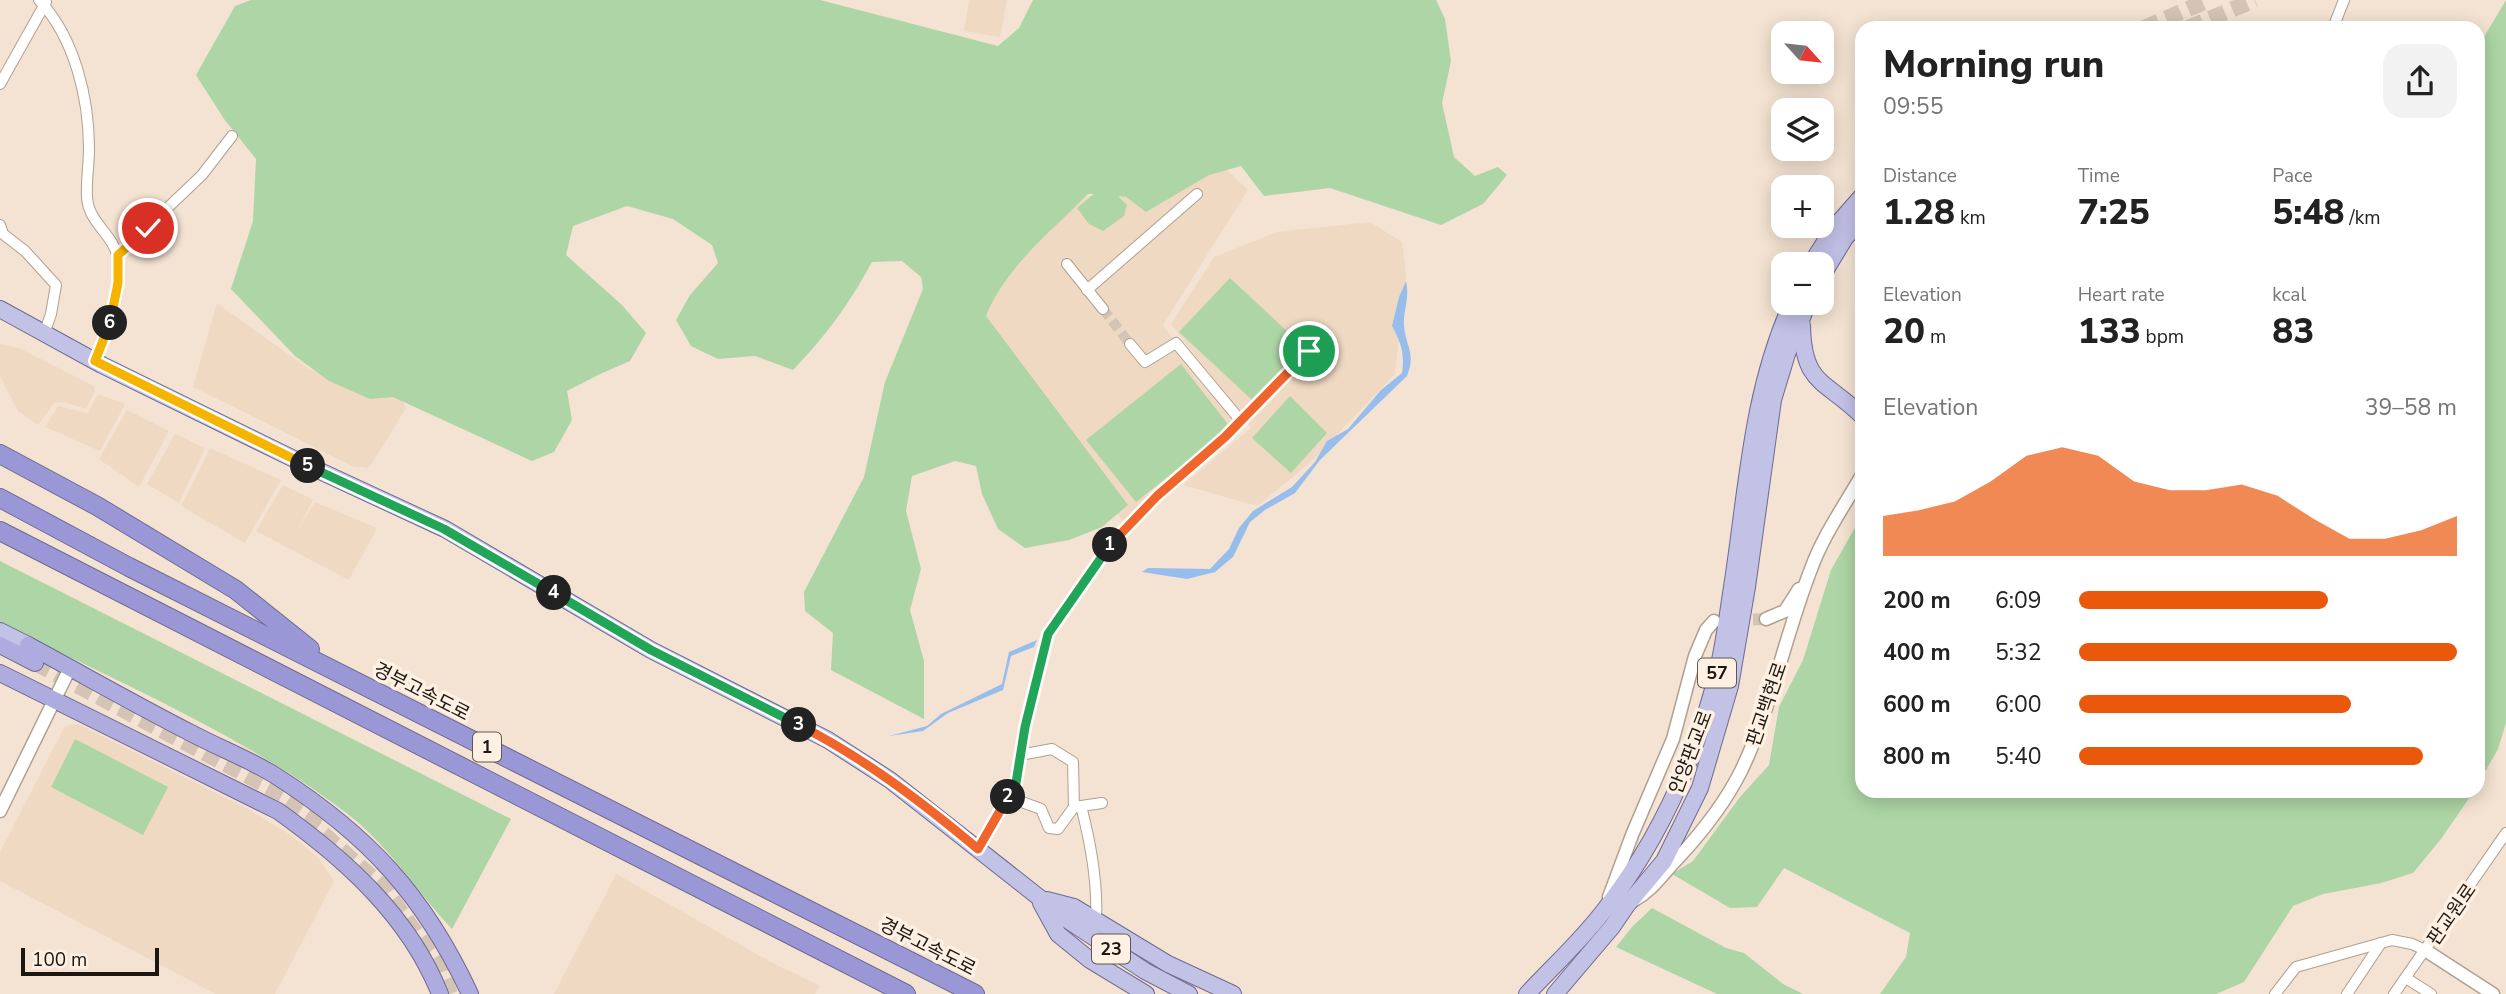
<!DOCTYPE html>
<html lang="en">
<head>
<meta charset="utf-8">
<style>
	body { margin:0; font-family:"Nunito Sans","Noto Sans KR",sans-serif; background:#f2f2f2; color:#222; height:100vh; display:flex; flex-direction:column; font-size:26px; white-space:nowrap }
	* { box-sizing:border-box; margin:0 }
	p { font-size:23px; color:#767676 }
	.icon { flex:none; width:38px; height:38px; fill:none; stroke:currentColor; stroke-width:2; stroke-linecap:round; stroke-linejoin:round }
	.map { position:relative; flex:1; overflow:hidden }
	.sheet { position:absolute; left:1855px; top:21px; width:630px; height:777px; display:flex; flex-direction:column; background:#fff; border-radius:21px; box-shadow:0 4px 18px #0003 }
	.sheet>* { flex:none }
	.needle { width:46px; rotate:117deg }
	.buttons { position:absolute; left:1771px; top:21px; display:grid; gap:14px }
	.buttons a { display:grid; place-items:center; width:63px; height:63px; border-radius:14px; background:#fff; box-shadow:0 4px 18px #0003; font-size:35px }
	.scale { position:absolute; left:21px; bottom:18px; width:138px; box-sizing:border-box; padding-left:7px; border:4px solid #1d1711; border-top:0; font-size:19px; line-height:24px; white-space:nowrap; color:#1d1711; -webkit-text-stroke:5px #fef0e3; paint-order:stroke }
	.pin { position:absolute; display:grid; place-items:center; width:60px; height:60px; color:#fff; margin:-30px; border:4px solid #fff; border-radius:50%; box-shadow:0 2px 7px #0007 }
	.km { position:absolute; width:35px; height:35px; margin:-18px; border-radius:50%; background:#222; color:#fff; font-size:19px; line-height:35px; text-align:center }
	.round { display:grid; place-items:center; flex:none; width:74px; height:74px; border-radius:21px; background:#f2f2f2 }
	.summary { display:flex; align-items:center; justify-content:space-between; height:119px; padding:0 28px }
	h1 { font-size:38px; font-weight:800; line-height:52px }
	.stats { display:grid; grid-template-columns:repeat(3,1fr); gap:10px; height:119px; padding:7px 28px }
	.stats div { display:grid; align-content:center }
	.stats b { font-size:35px; font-weight:800 }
	.stats small { font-size:19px; font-weight:400 }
	.stats p { font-size:19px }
	.chart { height:196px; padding:14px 28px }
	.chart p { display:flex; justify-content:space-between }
	.chart svg { width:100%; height:126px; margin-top:7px; fill:#ea580c; opacity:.7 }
	ul { padding:0 28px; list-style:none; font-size:23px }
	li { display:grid; grid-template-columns:112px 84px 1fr; align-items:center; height:52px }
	li i { height:18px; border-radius:9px; background:#ea580c }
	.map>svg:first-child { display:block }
</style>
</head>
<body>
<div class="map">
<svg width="2506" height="994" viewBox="0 0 2506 994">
	<rect width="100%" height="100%" fill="#f4e3d2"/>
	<g fill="#efd9c2">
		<polygon points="969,0 1007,0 1000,37 964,31"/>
		<polygon points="1220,163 1248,190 1163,325 1235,423 1128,527 954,307 1086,197"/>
		<polygon points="1370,222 1402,242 1406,275 1395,374 1310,463 1257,506 1183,485 1251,428 1171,324 1214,257 1277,232"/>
		<polygon points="217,303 309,369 365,390 398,392 406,408 369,468 352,466 193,387"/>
		<polygon points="0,344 19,348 94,386 95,391 86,409 64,402 54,403 38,425 18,411 0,376"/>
		<polygon points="98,394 125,404 100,451 45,427 58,406 88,413"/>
		<polygon points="127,410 169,431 139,487 99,459"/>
		<polygon points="175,434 205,448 179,503 147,484"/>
		<polygon points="210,448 281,480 245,543 181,506"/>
		<polygon points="283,485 313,500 297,531 315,502 377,528 349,580 256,531"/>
		<polygon points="78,724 248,809 292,836 319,859 334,881 275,994 216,994 0,881 0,852 65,726"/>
		<polygon points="616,874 769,961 820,986 815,994 554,994"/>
	</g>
	<g fill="#add5a5">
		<path d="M251,0h569l178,46 21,-18 14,-28h403l9,19 6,42 -9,42 12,54 21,19 23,-9 9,8 -24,29 -42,21 -111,-37 -66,8 -23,-30 -32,9 -63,37 -20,-15 -8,-1 9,9 -3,11 -21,15 -14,-7 -12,-16 17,-14h-6c-36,37 -82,72 -102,122l142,189 -26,22 -33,13 -44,8 -27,-19 -16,-35 -6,-28 -21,-5 -43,15 -6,35 15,58 -11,41 14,51v58l-93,-49 2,-37 -28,-22 -1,-19 60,-115 21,-95 38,-93 -2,-12 -19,-16 -30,1c-23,42 -46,74 -79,108l-38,-14 -37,3 -27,-13 -15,-26 14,-25 28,-32 -6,-18 -39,-26 -46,-13 -54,20 -7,29 56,50 24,28 -16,28 -30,13 -33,17 5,29 -18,32 -22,9 -139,-64 -23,2 -41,-18 -34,-25 -64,-67 22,-68 3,-62 -32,-40 -28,-44 39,-69z"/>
		<polygon points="2506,0 2506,723 2498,749 2478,784 2478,47"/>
		<polygon points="1230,278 1303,346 1252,400 1179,332"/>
		<polygon points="1181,364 1230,427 1136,502 1086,440"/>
		<polygon points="1290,396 1327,433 1291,473 1252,438"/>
		<polygon points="1862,515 1862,791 2474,791 2441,839 2413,873 2381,883 2323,894 2293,906 2244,982 2216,994 1880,994 1906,957 1910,933 1784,868 1757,907 1730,908 1672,874 1693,861 1740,797 1769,765 1779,707 1803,660 1831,570"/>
		<path d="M0,561l511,258 -59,110c-36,-38 -61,-81 -103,-114 -103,-79 -233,-134 -349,-192z"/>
		<polygon points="75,739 168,787 143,835 51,787"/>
		<polygon points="1652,908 1726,948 1744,953 1783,984 1803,994 1717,994 1616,947 1632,927"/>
	</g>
	<g fill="#97bded">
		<path d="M1406,281c4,18 -3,29 -2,45 2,21 12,27 3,50l-87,84 -25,33 -30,17 -15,12 -17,35 -18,15 -28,7 -45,-7 6,-4 62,1 19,-20 10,-21 14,-17 39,-24 23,-25 12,-21 21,-12 33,-39 21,-17c3,-18 -1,-31 -10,-47l7,-29z"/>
		<polygon points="1037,640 1034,647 1011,656 1003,690 948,713 923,731 889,736 927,726 941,714 1002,684 1009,652"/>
	</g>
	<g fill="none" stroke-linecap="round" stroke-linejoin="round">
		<polyline stroke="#d4c4b5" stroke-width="10" stroke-dasharray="10 5" stroke-linecap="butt" points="1103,309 1130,344"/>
		<polyline stroke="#d4c4b5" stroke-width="12" stroke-dasharray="12 6" stroke-linecap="butt" points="1735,620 1766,619"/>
		<g stroke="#d4c4b5" stroke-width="16" stroke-dasharray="16 8" stroke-linecap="butt">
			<polyline points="2144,28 2209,0"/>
			<polyline points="2188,28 2255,0"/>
		</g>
		<g stroke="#d4c4b5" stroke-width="16" stroke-dasharray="16 8" stroke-linecap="butt">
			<polyline points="35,663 303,805 329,823"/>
			<polyline points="284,806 320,831 384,888 440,967 450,994"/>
		</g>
		<defs>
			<g id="minor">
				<path d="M39,0c36,38 50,99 50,149 0,16 -3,32 -2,48 1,20 16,31 25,46 19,30 -5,88 -17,118"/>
				<polyline points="2333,28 2344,0"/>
				<polyline points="0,84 46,2"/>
				<polyline points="0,225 3,234 25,251 56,285 51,314 44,334"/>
				<polyline points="118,255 202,175 232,136"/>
				<polyline points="1067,264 1103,309"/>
				<polyline points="1087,290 1197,194"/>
				<polyline points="1130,344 1145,362 1176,343 1241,421"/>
				<polyline points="1020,755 1052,749 1073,762 1074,807"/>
				<polyline points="1008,797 1041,809 1049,828 1058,829 1074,807 1102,803"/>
				<path d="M1081,806c10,38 17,76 15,115"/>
				<polyline points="978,849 1016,783 1025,727 1048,634 1105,551 1157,496 1225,437 1309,351"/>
				<polyline points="2406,978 2431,994"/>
				<polyline points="2275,994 2296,967 2392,940 2412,944 2425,950"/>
				<polyline points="2347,994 2381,943"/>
				<polyline points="2394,994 2506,833"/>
			</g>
			<g id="tertiary">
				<polyline points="1766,619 1785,611 1799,589"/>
				<polyline points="0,811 70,668"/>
				<polyline points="1609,897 1632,835 1673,739 1695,656 1706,630 1714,621"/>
				<path d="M1633,901c20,-11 30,-28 46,-44 24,-26 46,-54 62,-86 31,-64 44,-136 70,-202 12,-33 33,-63 51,-94"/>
				<polyline points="2425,950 2493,994"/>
			</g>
			<g id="primary">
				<polyline points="1811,264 1833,229 1862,196"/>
				<polyline points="1822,276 1845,238 1862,219"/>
				<polyline points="0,309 102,365 294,459 445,529 651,650 828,740 890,780 1069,921 1145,971 1189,994"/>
				<path d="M1802,325c1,61 24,55 60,91"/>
				<polyline points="0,631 28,645"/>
				<polyline points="1047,900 1074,907 1168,964 1233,994"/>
				<polyline points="1041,903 1058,934 1090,960 1146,994"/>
				<path d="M1527,994c26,-28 56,-55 79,-86 51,-66 86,-142 108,-222 9,-32 13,-67 18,-99 15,-96 19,-195 60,-284"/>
				<polyline points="1555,994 1612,927 1627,905 1664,861 1700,788 1730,686 1747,587 1773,400 1787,354 1808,303"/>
			</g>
			<g id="trunk">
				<polyline points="0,645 35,663"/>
				<path d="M28,645c54,29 108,60 163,88 28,15 58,26 85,43 91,58 148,119 194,218"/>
				<path d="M0,673l278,138c67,48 131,105 162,183"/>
			</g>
			<g id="motorway">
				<polyline points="0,454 97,506 236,590 310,649"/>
				<polyline points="0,498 129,567 975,994"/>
				<polyline points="0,531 906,994"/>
			</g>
		</defs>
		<use href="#minor" stroke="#b0a090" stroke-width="12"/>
		<use href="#tertiary" stroke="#b0a090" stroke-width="15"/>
		<use href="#primary" stroke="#6e6a91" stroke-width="18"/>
		<use href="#trunk" stroke="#6e6a91" stroke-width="18"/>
		<use href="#motorway" stroke="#6e6a91" stroke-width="20"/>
		<use href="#minor" stroke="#fff" stroke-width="10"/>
		<use href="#tertiary" stroke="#fff" stroke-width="12"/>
		<use href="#primary" stroke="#c2c1e6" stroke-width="16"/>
		<use href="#trunk" stroke="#aeacde" stroke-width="16"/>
		<use href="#motorway" stroke="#9a97d6" stroke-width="18"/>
	</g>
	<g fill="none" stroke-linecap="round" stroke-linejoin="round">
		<defs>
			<polyline id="split-1" points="1110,545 1157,496 1225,437 1309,351"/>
			<polyline id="split-2" points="1008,797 1016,783 1025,727 1048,634 1110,545"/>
			<path id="split-3" d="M799,725c65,33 123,77 179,124l30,-52"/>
			<polyline id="split-4" points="554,593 651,650 799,725"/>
			<polyline id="split-5" points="308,466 444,529 554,593"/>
			<polyline id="split-6" points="110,323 95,361 308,466"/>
			<polyline id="split-7" points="110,323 118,283 118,255 148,228"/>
		</defs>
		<use href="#split-1" stroke="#fff" stroke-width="14"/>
		<use href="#split-2" stroke="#fff" stroke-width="14"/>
		<use href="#split-3" stroke="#fff" stroke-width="14"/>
		<use href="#split-4" stroke="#fff" stroke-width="14"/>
		<use href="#split-5" stroke="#fff" stroke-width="14"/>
		<use href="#split-6" stroke="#fff" stroke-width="14"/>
		<use href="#split-7" stroke="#fff" stroke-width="14"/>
		<use href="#split-1" stroke="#f0652b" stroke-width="9"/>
		<use href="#split-2" stroke="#22a559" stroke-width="9"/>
		<use href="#split-3" stroke="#f0652b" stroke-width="9"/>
		<use href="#split-4" stroke="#22a559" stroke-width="9"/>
		<use href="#split-5" stroke="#22a559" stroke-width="9"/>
		<use href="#split-6" stroke="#f5b400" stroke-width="9"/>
		<use href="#split-7" stroke="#f5b400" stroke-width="9"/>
	</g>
	<g text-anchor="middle" stroke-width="7" stroke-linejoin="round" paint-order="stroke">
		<g fill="#fef0e3" stroke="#605850" stroke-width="2">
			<rect x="1698" y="658.5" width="38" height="29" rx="5"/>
			<rect x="473" y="732.5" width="28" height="29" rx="5"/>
			<rect x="1092" y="934.5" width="38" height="29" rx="5"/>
		</g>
		<g font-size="18" font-weight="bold" fill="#1d1711">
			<text x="1717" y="679">57</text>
			<text x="487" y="753">1</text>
			<text x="1111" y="955">23</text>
		</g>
		<g font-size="19" fill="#1d1711" stroke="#fef0e3">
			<text transform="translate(422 691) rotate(27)" y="7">경부고속도로</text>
			<text transform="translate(1766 704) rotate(-71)" y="7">판교백현로</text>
			<text transform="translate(1690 752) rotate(-69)" y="7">안양판교로</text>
			<text transform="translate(2451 914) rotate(-55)" y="7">판교원로</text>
			<text transform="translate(928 946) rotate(27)" y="7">경부고속도로</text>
		</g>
	</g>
</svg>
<div class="buttons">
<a><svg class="needle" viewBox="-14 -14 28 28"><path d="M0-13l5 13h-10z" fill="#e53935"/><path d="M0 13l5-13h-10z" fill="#767676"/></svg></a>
<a><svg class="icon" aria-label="layers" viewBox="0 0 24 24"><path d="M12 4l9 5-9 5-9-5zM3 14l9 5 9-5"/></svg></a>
<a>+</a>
<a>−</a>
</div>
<div class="scale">100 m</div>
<div class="pin" style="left:1309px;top:351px;background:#1e9e55"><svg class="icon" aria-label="arrive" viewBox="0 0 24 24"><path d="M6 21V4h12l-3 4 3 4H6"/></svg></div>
<div class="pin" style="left:148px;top:228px;background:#d93025"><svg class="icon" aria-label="check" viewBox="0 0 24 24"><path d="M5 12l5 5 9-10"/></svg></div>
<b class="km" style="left:1110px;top:545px">1</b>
<b class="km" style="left:1008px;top:797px">2</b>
<b class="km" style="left:799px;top:725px">3</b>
<b class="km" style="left:554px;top:593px">4</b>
<b class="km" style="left:308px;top:466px">5</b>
<b class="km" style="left:110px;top:323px">6</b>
<section class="sheet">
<div class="summary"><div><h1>Morning run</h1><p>09:55</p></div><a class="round"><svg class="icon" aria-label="share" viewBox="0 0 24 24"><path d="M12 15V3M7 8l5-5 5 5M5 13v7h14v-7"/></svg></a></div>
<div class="stats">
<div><p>Distance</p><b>1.28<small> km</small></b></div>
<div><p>Time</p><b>7:25</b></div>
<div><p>Pace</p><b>5:48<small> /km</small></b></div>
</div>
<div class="stats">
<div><p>Elevation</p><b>20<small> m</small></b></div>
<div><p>Heart rate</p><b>133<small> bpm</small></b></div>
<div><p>kcal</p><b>83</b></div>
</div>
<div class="chart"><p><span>Elevation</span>39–58 m</p>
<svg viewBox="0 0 160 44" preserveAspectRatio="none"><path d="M0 44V30L10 28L20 25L30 18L40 9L50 6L60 9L70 18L80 21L90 21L100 19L110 23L120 31L130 38L140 38L150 35L160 30V44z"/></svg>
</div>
<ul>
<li><b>200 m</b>6:09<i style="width:66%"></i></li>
<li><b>400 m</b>5:32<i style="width:100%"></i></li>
<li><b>600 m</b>6:00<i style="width:72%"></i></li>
<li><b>800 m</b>5:40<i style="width:91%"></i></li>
</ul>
</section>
</div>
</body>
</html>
